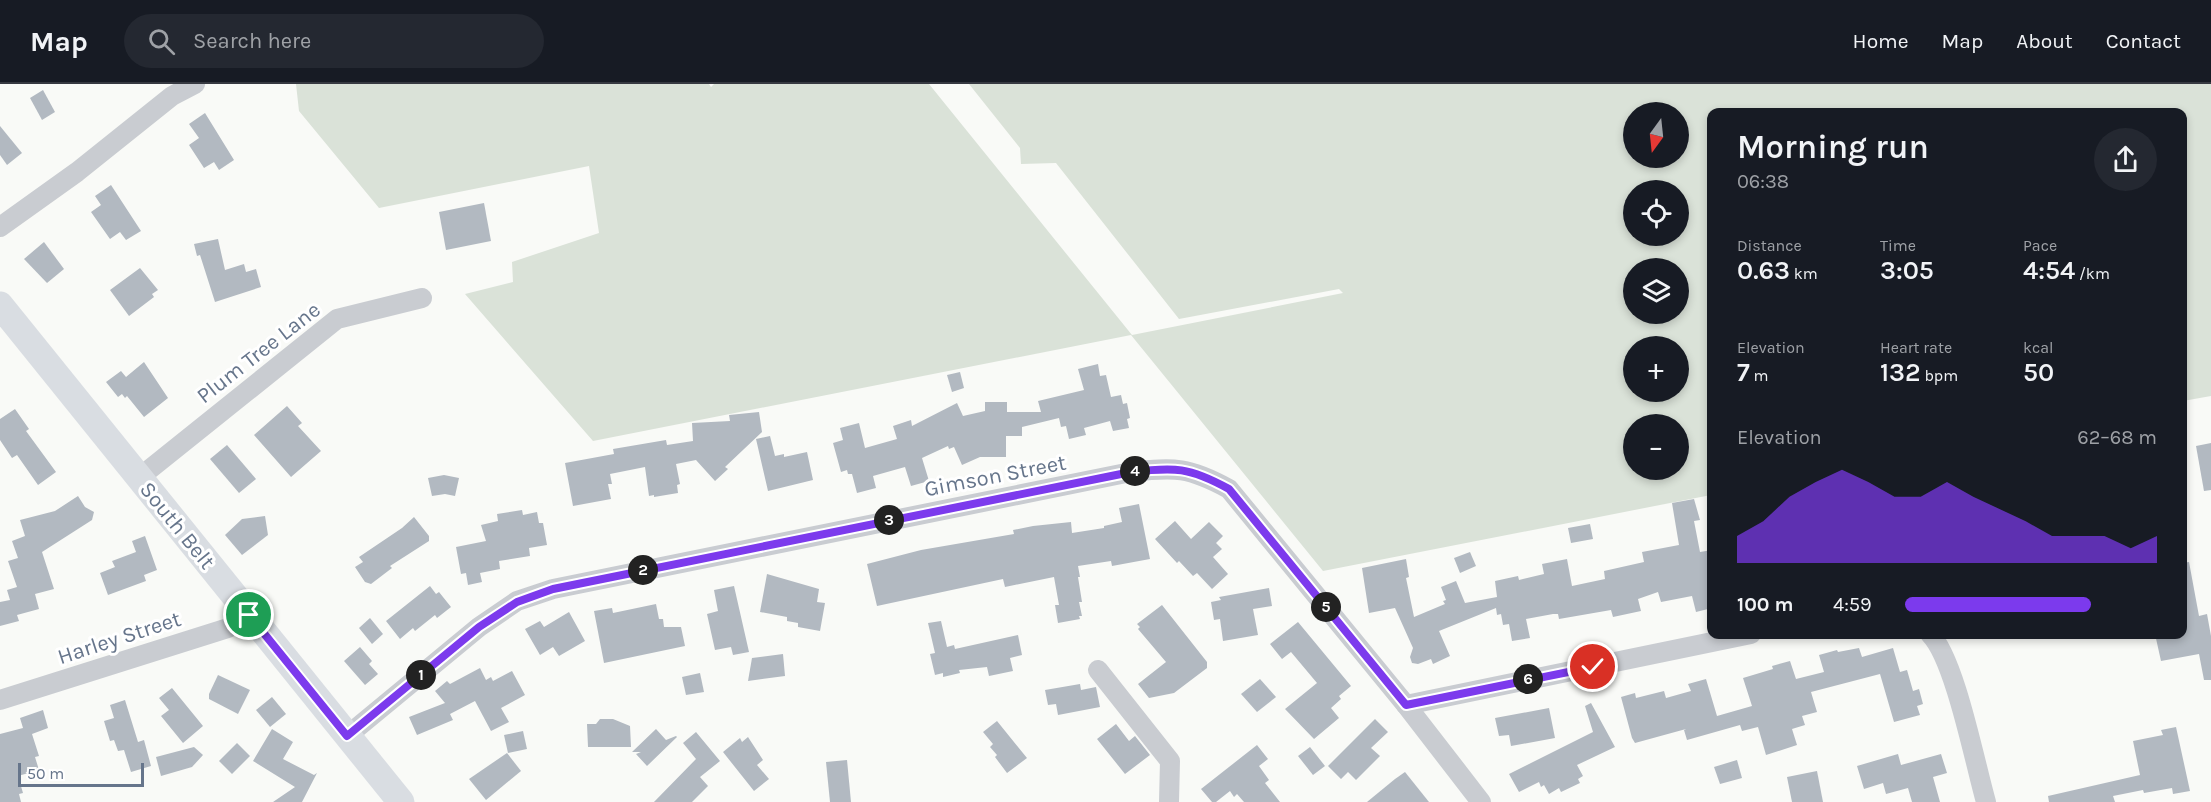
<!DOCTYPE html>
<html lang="en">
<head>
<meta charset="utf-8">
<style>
	body { margin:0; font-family:Karla,sans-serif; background:#242831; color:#f1f3f6; height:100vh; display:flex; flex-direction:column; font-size:22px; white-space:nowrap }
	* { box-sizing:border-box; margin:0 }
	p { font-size:20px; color:#9ea1a6 }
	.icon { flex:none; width:33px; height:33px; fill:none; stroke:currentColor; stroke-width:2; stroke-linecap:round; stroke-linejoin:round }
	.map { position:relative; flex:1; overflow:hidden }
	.side { position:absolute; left:1707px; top:24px; width:480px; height:531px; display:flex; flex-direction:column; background:#171b24; border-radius:12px; box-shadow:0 3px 9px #0003 }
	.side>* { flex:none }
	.needle { width:39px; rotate:195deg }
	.fabs { position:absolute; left:1623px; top:18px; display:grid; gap:12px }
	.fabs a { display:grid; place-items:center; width:66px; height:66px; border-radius:50%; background:#171b24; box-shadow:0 3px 9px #0003; font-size:30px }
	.scale { position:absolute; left:18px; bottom:15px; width:126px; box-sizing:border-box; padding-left:6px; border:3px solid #66758b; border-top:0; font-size:16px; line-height:21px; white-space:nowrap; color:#66758b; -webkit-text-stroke:4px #fff; paint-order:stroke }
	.pin { position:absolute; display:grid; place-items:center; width:51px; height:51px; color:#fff; margin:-26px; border:3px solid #fff; border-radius:50%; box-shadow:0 2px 6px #0007 }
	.km { position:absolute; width:30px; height:30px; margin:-15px; border-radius:50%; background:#222; color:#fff; font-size:16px; line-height:30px; text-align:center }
	.round { display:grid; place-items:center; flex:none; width:63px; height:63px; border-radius:32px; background:#242831 }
	.head { display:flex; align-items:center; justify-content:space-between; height:102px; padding:0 30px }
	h1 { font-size:33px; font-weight:600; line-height:45px }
	.metrics { display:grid; grid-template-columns:repeat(3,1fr); gap:9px; height:102px; padding:6px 30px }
	.metrics div { display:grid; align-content:center }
	.metrics b { font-size:26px; font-weight:600 }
	.metrics small { font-size:16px; font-weight:400 }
	.metrics p { font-size:16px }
	.chart { height:168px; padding:12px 30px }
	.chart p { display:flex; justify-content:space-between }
	.chart svg { width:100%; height:108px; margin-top:6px; fill:#7c3aed; opacity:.7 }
	ul { padding:0 30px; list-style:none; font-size:20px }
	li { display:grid; grid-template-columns:96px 72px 1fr; align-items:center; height:45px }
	li i { height:15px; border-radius:8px; background:#7c3aed }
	header { display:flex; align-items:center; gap:36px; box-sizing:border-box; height:84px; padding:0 30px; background:#171b24; border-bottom:2px solid #363941 }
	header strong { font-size:28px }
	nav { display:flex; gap:33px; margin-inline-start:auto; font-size:21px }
	.search { width:420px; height:54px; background:#242831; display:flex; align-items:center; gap:15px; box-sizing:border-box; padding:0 21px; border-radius:33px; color:#9ea1a6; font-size:22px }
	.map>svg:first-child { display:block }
</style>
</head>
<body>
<header>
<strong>Map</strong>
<div class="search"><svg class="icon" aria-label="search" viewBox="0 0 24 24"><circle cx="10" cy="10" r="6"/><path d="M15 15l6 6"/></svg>Search here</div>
<nav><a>Home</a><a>Map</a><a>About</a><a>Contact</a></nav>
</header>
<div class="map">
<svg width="2211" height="718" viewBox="0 0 2211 718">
	<rect width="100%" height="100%" fill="#f9faf7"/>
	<path fill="#dae2d8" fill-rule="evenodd" d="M296,0h413l2,3 3,-3h215l203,251 211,-42 -4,-4 -160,30 -123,-156 -35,1 -1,-16 -51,-64h1242v312l-28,5 -1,-289h-470l-1,383 -388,76 -192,-236 -538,106 -128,-147 48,-12 -1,-20 87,-29 -10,-67 -210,42 -80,-97zM1634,28h44v46h-44zM1634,106h44v46h-44zM1634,184h44v46h-44zM1634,262h44v46h-44zM1634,340h44v46h-44z"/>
	<g fill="#b2b9c1">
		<polygon points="43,6 55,28 42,36 30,14"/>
		<polygon points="205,29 234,76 219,86 214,78 204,84 189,61 199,54 189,40"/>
		<polygon points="0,42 22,69 7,81 0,71"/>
		<polygon points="111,101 141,147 126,156 120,148 110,155 91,128 101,121 95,112"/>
		<polygon points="484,119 491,157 446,166 439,128"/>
		<polygon points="218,155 225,186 244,180 246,188 256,185 261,203 215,218 200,171 197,172 194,160"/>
		<polygon points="44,158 64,185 47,199 24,175"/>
		<polygon points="140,184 158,206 152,210 154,213 129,232 110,206"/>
		<polygon points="144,278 168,314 144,333 127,312 125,314 122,310 118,313 106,298 121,287 126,293"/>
		<polygon points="1098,280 1100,292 1106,291 1111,313 1121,311 1123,320 1127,319 1130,334 1127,335 1129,344 1113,347 1110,337 1084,344 1086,351 1069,355 1066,342 1061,343 1059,334 1022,343 1022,352 1006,352 1006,373 980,373 962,381 954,363 949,365 948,362 922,374 929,397 911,402 905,383 873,392 876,404 857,409 852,390 848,390 847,386 841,388 833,359 843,356 840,344 859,339 865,364 897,355 893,342 911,336 912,342 957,319 963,332 985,327 985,318 1007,318 1007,328 1041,328 1038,317 1084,306 1078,285"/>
		<polygon points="960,288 964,304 952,308 947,291"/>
		<polygon points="287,322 302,339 298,342 321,367 291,393 254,351"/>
		<polygon points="15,325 29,345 26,347 56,388 38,401 17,371 12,374 0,356 0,335"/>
		<polygon points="759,328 762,348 725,383 728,385 715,397 696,376 676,380 680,400 677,401 678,409 654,413 654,411 649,412 645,383 610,390 612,400 608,400 611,415 573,422 565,379 614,370 613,365 666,356 667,361 693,357 692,339 730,337 729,331"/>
		<polygon points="770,352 775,372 784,370 784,373 807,368 813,396 768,407 756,355"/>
		<polygon points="2211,359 2211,406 2204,407 2196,362"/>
		<polygon points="227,361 256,395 239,409 210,375"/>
		<polygon points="444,391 459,394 455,412 445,410 432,412 428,394"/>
		<polygon points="78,412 85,423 94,428 92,436 42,468 54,505 35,510 39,525 17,531 19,537 0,542 0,518 10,516 7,506 17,503 8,477 18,474 12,457 25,452 20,436 55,427"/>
		<polygon points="1694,415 1700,436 1694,437 1700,468 1712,466 1712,524 1696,528 1692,512 1661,518 1658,508 1638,515 1641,527 1613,533 1611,526 1559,535 1558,530 1553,530 1526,535 1530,554 1512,557 1509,540 1503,541 1501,530 1497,531 1496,524 1439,547 1450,572 1433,580 1431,575 1418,580 1412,579 1410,573 1413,564 1395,524 1369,529 1362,484 1406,475 1409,493 1406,494 1414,533 1445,520 1443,517 1446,516 1441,503 1456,497 1465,519 1497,513 1495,497 1518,492 1519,496 1544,490 1542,480 1567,475 1572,502 1605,495 1604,487 1644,478 1642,468 1679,461 1672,419"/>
		<polygon points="1139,420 1150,475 1112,482 1111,477 1078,482 1080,493 1078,493 1082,518 1079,518 1082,532 1079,532 1080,535 1058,539 1055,521 1059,521 1054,493 1005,503 1003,495 877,522 867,480 921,466 1014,450 1013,446 1033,442 1071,438 1072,449 1104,444 1104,442 1122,438 1119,424"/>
		<polygon points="522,426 523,431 537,428 539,439 543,439 547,461 529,464 530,472 499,477 500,485 480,489 482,498 468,501 466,489 461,490 456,463 486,457 481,441 498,437 497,430"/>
		<polygon points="265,432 268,451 242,471 225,451 242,435"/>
		<polygon points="414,433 429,452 429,457 390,482 392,484 371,500 365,498 355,483 363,478 359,473 402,444"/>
		<polygon points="1175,437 1191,455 1209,438 1223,452 1216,459 1222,465 1213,473 1228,490 1212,505 1197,489 1193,492 1179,477 1177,479 1155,455"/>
		<polygon points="1590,440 1593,455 1571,459 1568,444"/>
		<polygon points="145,452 157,486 144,491 146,497 108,511 100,489 115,483 112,477 136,468 132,457"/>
		<polygon points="1470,468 1476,482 1460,489 1454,474"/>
		<polygon points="2189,478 2199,532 2207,530 2211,552 2211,596 2204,596 2199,570 2161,577 2155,550 2182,550 2182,542 2186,541 2182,525 2182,479"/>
		<polygon points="767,490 819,505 817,518 825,519 820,547 798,543 798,539 787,537 787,533 760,528"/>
		<polygon points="430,502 436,510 439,508 451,523 437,534 435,531 415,547 413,544 400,555 386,537"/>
		<polygon points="734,502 749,568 733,571 731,563 715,566 707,530 718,527 714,506"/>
		<polygon points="1269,504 1272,522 1253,525 1258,551 1223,557 1220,535 1214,536 1211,518 1221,516 1219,513"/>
		<polygon points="656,520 659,535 663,535 664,543 681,543 685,562 604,579 594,527 612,524 613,529"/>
		<polygon points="1162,521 1207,578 1207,584 1174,609 1149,614 1138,600 1166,578 1138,545 1140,543 1137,540"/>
		<polygon points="569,528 585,557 559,572 553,563 540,571 525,545 540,537 544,543"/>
		<polygon points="370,534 383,550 372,560 359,544"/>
		<polygon points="941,537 947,563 954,561 955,565 1018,551 1022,571 1010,574 1013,587 989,592 987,583 959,586 960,589 943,593 943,589 935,591 930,570 935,569 928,539"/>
		<polygon points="1298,538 1351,602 1339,612 1341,615 1331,624 1339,634 1314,655 1285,625 1317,599 1291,568 1282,575 1270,560"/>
		<polygon points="360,563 372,577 369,580 378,590 365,601 344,577"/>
		<polygon points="1859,564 1862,573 1893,564 1900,588 1907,586 1913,607 1919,605 1923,620 1917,622 1920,631 1894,638 1880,590 1811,608 1817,628 1802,632 1805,641 1792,645 1797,661 1766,671 1758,643 1742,647 1740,641 1687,656 1684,646 1686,645 1635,659 1632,654 1621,613 1635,609 1636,614 1664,607 1666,614 1691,607 1688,600 1706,595 1717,632 1752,622 1743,594 1773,585 1772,582 1790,577 1796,595 1824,588 1819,571 1837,566 1838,568"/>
		<polygon points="783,570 785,592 748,597 752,574"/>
		<polygon points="480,584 486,596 491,593 493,597 512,587 525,611 501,624 509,638 491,647 475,617 450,630 453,636 417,651 409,633 445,619 435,607 447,597 450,600"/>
		<polygon points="700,589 704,608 686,611 682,593"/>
		<polygon points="218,591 250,606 238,630 209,615 209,610"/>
		<polygon points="1260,595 1276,613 1257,628 1241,610"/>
		<polygon points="1080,600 1081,606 1096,603 1100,623 1058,631 1056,620 1048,621 1045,606"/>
		<polygon points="172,604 203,642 183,659 161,632 169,626 159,614"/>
		<polygon points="272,613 286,630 270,643 256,626"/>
		<polygon points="125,616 138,658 144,656 151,682 131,688 124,666 118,667 114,656 110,657 104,637 114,634 110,621"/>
		<polygon points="1591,619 1615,663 1577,681 1583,692 1578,695 1580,699 1561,708 1559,704 1549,710 1544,701 1541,703 1539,698 1519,708 1509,690 1593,648 1585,622"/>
		<polygon points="1549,624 1555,654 1511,662 1509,651 1499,652 1495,634"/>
		<polygon points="43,626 48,644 32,650 39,672 35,673 39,686 18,692 23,709 19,710 21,718 0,718 0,650 23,644 20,634"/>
		<polygon points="600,635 613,635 630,642 631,663 588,663 587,640 596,640"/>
		<polygon points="1375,635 1388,648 1371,664 1380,672 1356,696 1348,688 1341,695 1328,682"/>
		<polygon points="997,637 1027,674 1007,689 995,673 997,671 990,663 993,660 983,648"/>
		<polygon points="1116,640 1129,657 1135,652 1150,671 1125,690 1097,655"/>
		<polygon points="2176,643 2190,707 2173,710 2172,704 2144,709 2143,706 2113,712 2115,718 2049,718 2048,712 2140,691 2133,657 2163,651 2161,646"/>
		<polygon points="272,645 293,658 283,675 314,691 317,689 302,718 273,718 295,703 253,677"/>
		<polygon points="656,645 666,656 676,652 677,653 647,682 636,670 641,668 632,668"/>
		<polygon points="523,647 527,665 508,669 504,651"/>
		<polygon points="696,648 720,677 700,693 708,702 692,718 654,718 696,675 683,659"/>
		<polygon points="748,653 763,676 757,681 769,695 754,707 723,668 740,654 742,658"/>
		<polygon points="237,659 250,672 232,690 219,677"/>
		<polygon points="1257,661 1268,675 1259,682 1269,696 1265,699 1280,718 1244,718 1237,710 1234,713 1230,707 1216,718 1212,718 1201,705"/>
		<polygon points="194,663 203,671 192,683 161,692 156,673"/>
		<polygon points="1310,663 1325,682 1313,691 1298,672"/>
		<polygon points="507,669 521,687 486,716 469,695"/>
		<polygon points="1898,670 1901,681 1941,670 1947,689 1933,693 1940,718 1912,718 1908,704 1886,710 1883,699 1864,705 1857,682"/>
		<polygon points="847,676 851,718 830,718 826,678"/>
		<polygon points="1737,676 1742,694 1720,700 1714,683"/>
		<polygon points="1817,687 1823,718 1792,718 1787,693"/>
		<polygon points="1405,688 1429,718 1367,718 1395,695"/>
	</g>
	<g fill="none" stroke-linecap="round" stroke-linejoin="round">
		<g stroke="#c9ccd1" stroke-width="20">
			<polyline points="0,143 77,88 172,12 195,0"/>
			<polyline points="140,393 337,235 422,214"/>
			<path d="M1930,550c25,25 45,130 56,168"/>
			<polyline points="1098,586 1170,677 1169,718"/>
			<polyline points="0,616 228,544 249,531"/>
			<polyline points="1406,621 1751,550"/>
			<path d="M347,652l132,-109 38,-26 36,-12 578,-117c44,-5 58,-5 98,17l177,216 75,97"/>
		</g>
		<polyline stroke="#d9dde2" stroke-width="27" points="0,221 401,718"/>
	</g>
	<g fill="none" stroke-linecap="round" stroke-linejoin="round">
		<defs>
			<path id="route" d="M249,531l98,121 132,-109 38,-25 36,-13 578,-117c44,-5 58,-5 98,17l177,216 187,-38"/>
		</defs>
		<use href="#route" stroke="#fff" stroke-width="12"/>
		<use href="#route" stroke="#7c3aed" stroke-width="8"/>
	</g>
	<g text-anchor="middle" stroke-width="6" stroke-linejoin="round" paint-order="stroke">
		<g font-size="22" fill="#66758b" stroke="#fff">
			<text transform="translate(258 268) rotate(-38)" y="8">Plum Tree Lane</text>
			<text transform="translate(995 391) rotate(-11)" y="8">Gimson Street</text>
			<text transform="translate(178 441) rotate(51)" y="8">South Belt</text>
			<text transform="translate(119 553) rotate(-18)" y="8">Harley Street</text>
		</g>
	</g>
</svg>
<div class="fabs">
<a><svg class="needle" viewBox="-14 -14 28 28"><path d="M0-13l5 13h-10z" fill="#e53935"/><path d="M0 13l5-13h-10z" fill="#9ea1a6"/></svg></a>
<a><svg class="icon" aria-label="locate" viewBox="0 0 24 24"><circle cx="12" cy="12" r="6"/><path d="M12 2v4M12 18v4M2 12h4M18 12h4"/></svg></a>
<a><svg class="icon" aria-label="layers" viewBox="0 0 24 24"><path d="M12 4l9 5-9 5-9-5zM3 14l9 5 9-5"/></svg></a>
<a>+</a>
<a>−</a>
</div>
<div class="scale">50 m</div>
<div class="pin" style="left:249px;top:531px;background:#1e9e55"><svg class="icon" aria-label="arrive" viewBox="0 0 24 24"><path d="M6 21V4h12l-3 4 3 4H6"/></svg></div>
<div class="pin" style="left:1593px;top:583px;background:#d93025"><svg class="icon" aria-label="check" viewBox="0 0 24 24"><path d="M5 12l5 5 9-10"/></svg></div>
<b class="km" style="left:421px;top:591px">1</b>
<b class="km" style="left:643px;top:486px">2</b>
<b class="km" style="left:889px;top:436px">3</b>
<b class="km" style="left:1135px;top:387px">4</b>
<b class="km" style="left:1326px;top:523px">5</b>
<b class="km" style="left:1528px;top:595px">6</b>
<section class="side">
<div class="head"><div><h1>Morning run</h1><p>06:38</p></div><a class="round"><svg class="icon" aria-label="share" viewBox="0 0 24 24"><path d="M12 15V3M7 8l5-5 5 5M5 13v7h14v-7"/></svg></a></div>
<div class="metrics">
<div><p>Distance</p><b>0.63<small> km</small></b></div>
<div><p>Time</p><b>3:05</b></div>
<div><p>Pace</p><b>4:54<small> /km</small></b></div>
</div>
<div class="metrics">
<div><p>Elevation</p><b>7<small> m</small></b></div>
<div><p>Heart rate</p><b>132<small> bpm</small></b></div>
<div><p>kcal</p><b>50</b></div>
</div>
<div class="chart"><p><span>Elevation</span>62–68 m</p>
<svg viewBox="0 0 160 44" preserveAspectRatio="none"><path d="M0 44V33L10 27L20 17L30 11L40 6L50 11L60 17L70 17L80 11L90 17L100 22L110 27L120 33L130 33L140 33L150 38L160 33V44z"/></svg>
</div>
<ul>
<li><b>100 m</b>4:59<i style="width:74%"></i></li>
</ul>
</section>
</div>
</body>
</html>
